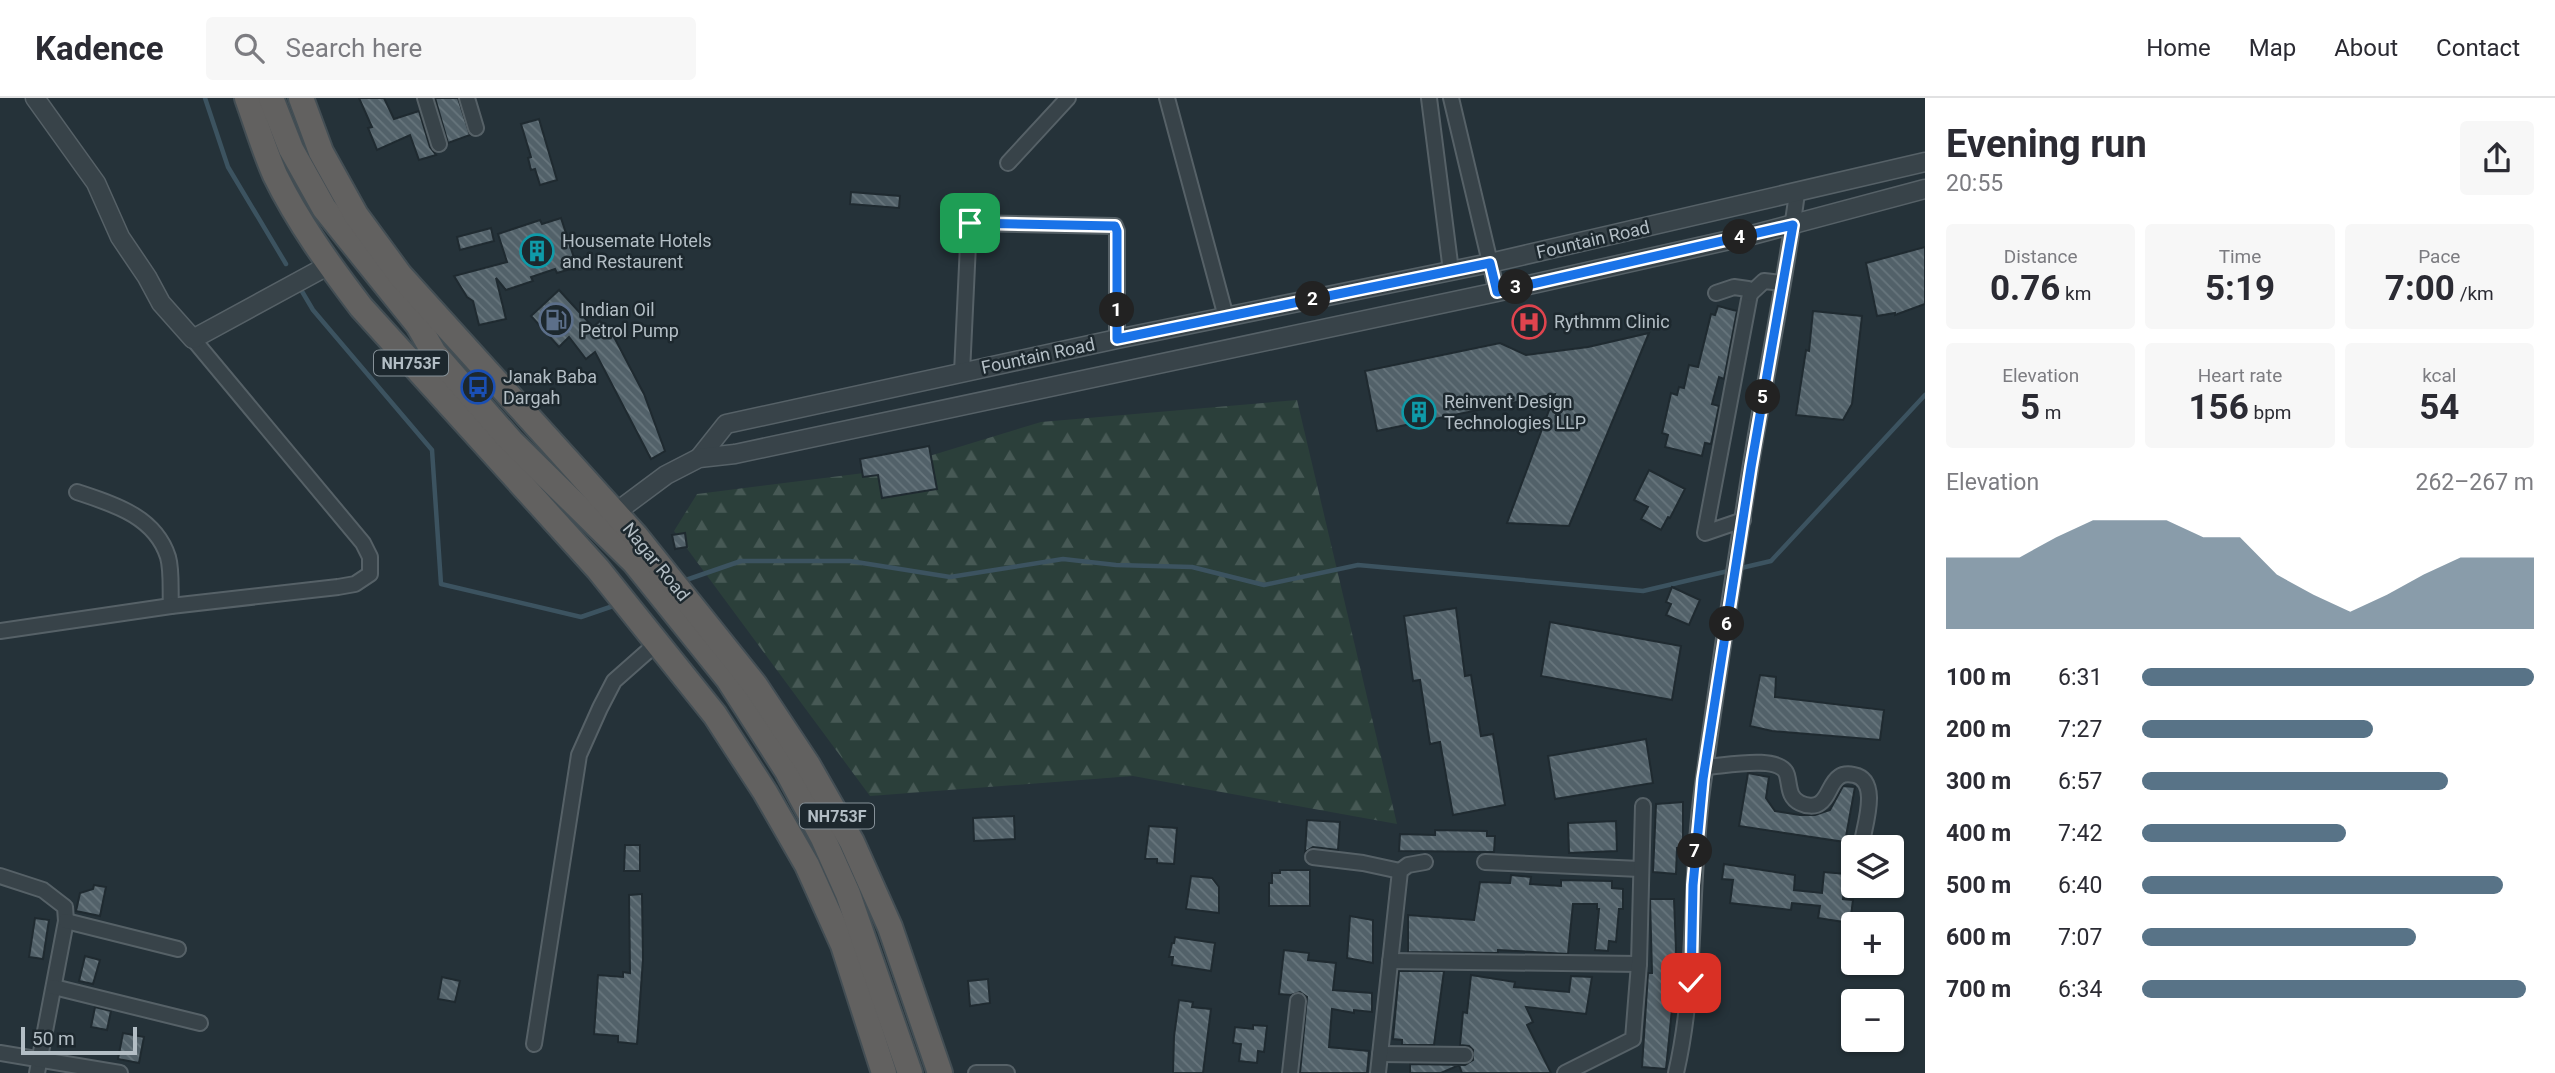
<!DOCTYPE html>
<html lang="en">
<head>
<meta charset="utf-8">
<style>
	body { margin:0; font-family:Roboto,sans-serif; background:#f7f7f7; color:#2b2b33; height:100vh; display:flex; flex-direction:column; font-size:26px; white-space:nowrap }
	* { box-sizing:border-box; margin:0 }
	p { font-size:23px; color:#7c7c81 }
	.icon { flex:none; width:38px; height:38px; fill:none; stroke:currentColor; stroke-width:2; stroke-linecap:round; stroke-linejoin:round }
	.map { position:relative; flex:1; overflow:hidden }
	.sheet { display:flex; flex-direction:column; background:#fff; width:630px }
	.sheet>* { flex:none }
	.fabs { position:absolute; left:1841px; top:737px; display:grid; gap:14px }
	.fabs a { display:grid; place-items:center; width:63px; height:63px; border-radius:7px; background:#fff; box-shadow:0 2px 5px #0004; font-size:35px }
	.scale { position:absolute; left:21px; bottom:18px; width:116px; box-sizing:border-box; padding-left:7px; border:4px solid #b3bec5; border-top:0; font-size:19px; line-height:24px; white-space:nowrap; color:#b3bec5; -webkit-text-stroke:5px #1d282e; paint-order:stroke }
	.pin { position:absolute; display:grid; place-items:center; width:60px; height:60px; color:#fff; margin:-30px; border-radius:14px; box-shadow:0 4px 10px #0006 }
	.km { position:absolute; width:35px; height:35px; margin:-18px; border-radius:50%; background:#222; color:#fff; font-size:19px; line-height:35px; text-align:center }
	.round { display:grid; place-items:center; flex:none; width:74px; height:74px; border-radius:7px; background:#f7f7f7 }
	.overview { display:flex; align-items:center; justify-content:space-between; height:119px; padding:0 21px }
	h1 { font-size:38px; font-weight:700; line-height:52px }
	.figures { display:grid; grid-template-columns:repeat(3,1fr); gap:10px; height:119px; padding:7px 21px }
	.figures div { display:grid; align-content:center; border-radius:7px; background:#f7f7f7; text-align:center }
	.figures b { font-size:35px; font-weight:700 }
	.figures small { font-size:19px; font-weight:400 }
	.figures p { font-size:19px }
	.chart { height:196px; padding:14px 21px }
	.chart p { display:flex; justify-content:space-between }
	.chart svg { width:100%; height:126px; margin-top:7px; fill:#587387; opacity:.7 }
	ul { padding:0 21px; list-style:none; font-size:23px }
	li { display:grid; grid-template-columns:112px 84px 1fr; align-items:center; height:52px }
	li i { height:18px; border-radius:9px; background:#587387 }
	header { display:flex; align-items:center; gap:42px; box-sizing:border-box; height:98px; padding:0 35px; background:#fff; border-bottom:2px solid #e1e1e2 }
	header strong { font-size:33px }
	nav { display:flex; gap:38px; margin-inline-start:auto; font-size:24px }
	.search { width:490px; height:63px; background:#f7f7f7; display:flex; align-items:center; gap:18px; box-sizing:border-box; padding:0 24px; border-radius:7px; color:#7c7c81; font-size:26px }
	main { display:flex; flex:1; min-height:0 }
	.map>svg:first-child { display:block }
</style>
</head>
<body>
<header>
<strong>Kadence</strong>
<div class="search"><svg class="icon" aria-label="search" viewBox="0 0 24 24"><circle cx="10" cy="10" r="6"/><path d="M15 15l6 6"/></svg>Search here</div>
<nav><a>Home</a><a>Map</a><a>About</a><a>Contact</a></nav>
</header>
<main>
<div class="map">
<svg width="1925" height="975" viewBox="0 0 1925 975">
	<defs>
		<pattern id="forest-firs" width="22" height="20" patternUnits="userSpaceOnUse" patternTransform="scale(1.75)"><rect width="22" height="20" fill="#2b3f3a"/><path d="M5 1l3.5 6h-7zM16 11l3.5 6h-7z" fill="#475955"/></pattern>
		<pattern id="building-back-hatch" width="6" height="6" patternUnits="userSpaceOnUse" patternTransform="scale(1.75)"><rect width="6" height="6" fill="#526169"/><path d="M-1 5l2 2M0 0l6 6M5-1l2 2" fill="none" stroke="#68767d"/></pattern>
	</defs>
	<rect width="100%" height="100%" fill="#253239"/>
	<polygon fill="url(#forest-firs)" points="1297,302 1397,726 1133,678 870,698 674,433 697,396 880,373 1041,324"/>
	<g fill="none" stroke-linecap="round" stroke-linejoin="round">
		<g stroke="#3c5360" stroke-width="4.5">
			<polyline points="205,0 228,69 286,166"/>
			<polyline points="300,190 313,212 432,352 441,486 581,519 616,507"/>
			<polyline points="683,483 741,463 850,463 950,479 1063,461 1116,467 1192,469 1264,487 1358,467 1643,493 1771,463 1925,297"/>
		</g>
	</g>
	<g fill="url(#building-back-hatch)" stroke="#1f2a30" stroke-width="2">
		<polygon points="359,0 384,0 394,21 419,13 430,49 436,57 419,62 410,37 377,52 368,30 372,29"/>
		<polygon points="435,0 458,0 470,37 448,45"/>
		<polygon points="539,21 557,82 540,87 535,71 531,72 528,60 531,59 521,26"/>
		<polygon points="851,94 900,98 899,110 850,106"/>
		<polygon points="561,120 577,169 557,175 555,171 531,179 533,183 506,192 496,180 506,221 479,227 473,203 467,199 454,178 507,164 498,136 540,122 542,126"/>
		<polygon points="491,130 494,143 460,152 457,139"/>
		<polygon points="1925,149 1925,206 1895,217 1895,215 1877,218 1866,165"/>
		<polygon points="559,192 593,229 600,223 614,239 644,296 665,353 651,361 595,254 586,261 569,239 559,249 531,218"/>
		<polygon points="1718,208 1737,213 1724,281 1719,279 1712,306 1719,308 1711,346 1705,345 1702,358 1665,349 1668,337 1662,335 1671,295 1677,297 1679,289 1684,290 1689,267 1698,269 1711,216 1715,217"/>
		<polygon points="1813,213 1862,218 1852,306 1843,322 1796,317 1806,252 1809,253"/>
		<polygon points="1649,235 1569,428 1507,425 1555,296 1377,333 1365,273 1500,245 1526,257 1588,249"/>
		<polygon points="929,348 937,391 882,400 878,377 863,379 860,361"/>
		<polygon points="1649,372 1685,391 1670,420 1668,419 1661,432 1641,421 1648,409 1634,402"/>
		<polygon points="685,435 687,449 675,451 672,437"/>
		<polygon points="1672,489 1700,502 1689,527 1666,517 1671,506 1666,504"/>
		<polygon points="1456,510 1465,578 1471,577 1481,638 1493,636 1505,707 1453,717 1440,644 1430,646 1420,582 1413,583 1404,518"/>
		<polygon points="1550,524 1681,548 1672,602 1541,578"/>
		<polygon points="1760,577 1776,579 1775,599 1884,612 1880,642 1772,633 1750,628"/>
		<polygon points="1646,641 1653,685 1555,701 1548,658"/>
		<polygon points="1748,675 1769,679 1766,700 1775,713 1800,717 1815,717 1830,712 1843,688 1855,689 1845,744 1739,728"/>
		<polygon points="1683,704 1683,750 1677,750 1676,776 1653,774 1656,706"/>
		<polygon points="1014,718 1015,741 974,743 973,720"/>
		<polygon points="1307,722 1340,724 1338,752 1313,749 1305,754"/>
		<polygon points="1616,723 1617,753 1569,755 1568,725"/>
		<polygon points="1149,728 1177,730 1174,766 1157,765 1157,761 1145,761"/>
		<polygon points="1435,732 1487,733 1487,738 1495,738 1494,754 1399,753 1400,736 1435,737"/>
		<polygon points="625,747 640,747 640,773 624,773"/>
		<polygon points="1724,766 1795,777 1794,792 1822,795 1824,774 1846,776 1843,801 1853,802 1850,825 1818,820 1820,808 1792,805 1791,812 1730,805 1733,782 1722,781"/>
		<polygon points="1280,772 1310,772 1310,808 1269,808 1269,785 1272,785 1272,775 1280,775"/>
		<polygon points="1511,777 1531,779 1530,786 1561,788 1561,782 1612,783 1612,790 1623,791 1623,811 1619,811 1616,844 1609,843 1608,853 1595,852 1599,811 1597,811 1597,806 1573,806 1568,856 1498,852 1498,855 1408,854 1408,817 1474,822 1480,784 1510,785"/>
		<polygon points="1191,778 1212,780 1219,789 1219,815 1186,811"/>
		<polygon points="94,787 106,789 100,818 76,813 80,795 93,791"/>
		<polygon points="642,796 643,861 637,946 618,944 618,938 594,936 598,877 623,879 623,874 630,875 629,797"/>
		<polygon points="1650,801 1674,801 1676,852 1673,901 1666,971 1642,969 1648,875 1652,875"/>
		<polygon points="1350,818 1373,822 1373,865 1347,860"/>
		<polygon points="35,820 49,822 43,861 29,859"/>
		<polygon points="1175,839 1215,845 1211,873 1172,867 1173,859 1169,859 1172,845 1174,845"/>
		<polygon points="1284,852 1309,855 1308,862 1336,865 1333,892 1372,895 1372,914 1354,912 1354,915 1332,911 1329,949 1369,953 1367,975 1300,975 1307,899 1300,894 1291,897 1279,896"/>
		<polygon points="85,858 100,862 93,886 79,883"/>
		<polygon points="1399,873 1444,873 1434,947 1402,947 1402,942 1393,941"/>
		<polygon points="1471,877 1515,884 1514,889 1569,894 1571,878 1592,879 1586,916 1526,909 1533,924 1527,927 1551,975 1462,975 1459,967 1441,975 1410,975 1410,966 1465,967 1473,962 1473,952 1469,948 1460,947 1463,914 1467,915"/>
		<polygon points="442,879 460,883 455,904 438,901"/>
		<polygon points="988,881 990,905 970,908 968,883"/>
		<polygon points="1179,902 1193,904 1192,909 1211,911 1203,975 1173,975 1174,938"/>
		<polygon points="95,909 111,913 107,932 91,929"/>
		<polygon points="1253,927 1267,928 1264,954 1258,953 1257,965 1239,963 1241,946 1233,945 1235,929 1253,931"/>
		<polygon points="123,935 144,939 139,965 118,961"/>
	</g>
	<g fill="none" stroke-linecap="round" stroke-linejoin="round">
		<defs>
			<g id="minor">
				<polyline points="425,0 439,46"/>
				<polyline points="467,0 476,30"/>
				<polyline points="1167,0 1226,219"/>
				<polyline points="1429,0 1451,173"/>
				<polyline points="1451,0 1497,194"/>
				<polyline points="1008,65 1068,0"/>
				<polyline points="1716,195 1734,189 1748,191 1750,196 1705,435 1743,422"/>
				<polyline points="1750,196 1764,183 1782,185"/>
				<polyline points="962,275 969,125 1115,128 1117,133 1117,241"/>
				<path d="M77,394c36,12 78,24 91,65 4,14 2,34 3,49"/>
				<polyline points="0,533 171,508 338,489 355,486 370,476 370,459 363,445 193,241"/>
				<path d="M1706,669c19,-1 75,-13 81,8 3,11 1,22 13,28 6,3 15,4 20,0 9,-6 10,-20 19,-26 4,-3 10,-3 15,-2 26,5 11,49 8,67"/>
				<polyline points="1313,759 1363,765 1400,773"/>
				<polyline points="1485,764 1640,771"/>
				<polyline points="0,778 43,792 65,809 66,823 37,975"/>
				<polyline points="66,823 178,851"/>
				<polyline points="1390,863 1639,866"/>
				<polyline points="54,889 200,925"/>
				<polyline points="534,946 579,657 600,610 614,583 657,545"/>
				<polyline points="0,955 120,975"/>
				<polyline points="1380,956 1465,957"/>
				<polyline points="976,975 1007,975"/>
				<polyline points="1290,975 1298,903"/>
				<polyline points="1378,975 1400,773 1408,767 1425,764"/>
				<polyline points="1565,975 1633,941 1639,866 1643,708"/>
				<path d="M1676,975c22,-95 13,-193 27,-289 15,-107 31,-214 48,-320 15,-90 34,-180 46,-271"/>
			</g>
			<g id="tertiary">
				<polyline points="35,0 96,85 120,139 147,179 161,205 193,241 329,167"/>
				<polyline points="699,360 726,326 1117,241 1490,165 1925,64"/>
				<polyline points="615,415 666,377 699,360 735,356 1497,194 1752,137 1925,91"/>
			</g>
			<g id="trunk">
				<path d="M247,0c9,25 17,52 28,77 23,47 54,90 86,132l237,262 117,146 50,77 42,73 36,80 41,128"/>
				<polyline points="271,0 291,51 324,110 418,227 434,255 511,343 634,464 728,581 787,673 823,740 848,796 910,975"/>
				<polyline points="301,0 321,54 356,117 400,177 636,438 755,587 808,667 852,744 890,829 940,975"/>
			</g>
		</defs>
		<use href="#minor" stroke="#566167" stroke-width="18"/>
		<use href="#tertiary" stroke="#566167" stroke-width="21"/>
		<use href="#trunk" stroke="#434e54" stroke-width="28"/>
		<use href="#minor" stroke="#384349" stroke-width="14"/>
		<use href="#tertiary" stroke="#384349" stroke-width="18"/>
		<use href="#trunk" stroke="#626160" stroke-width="24"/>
	</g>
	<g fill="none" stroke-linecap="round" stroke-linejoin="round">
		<defs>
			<polyline id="route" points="970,125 1115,128 1117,133 1117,241 1490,165 1497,194 1793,127 1751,369 1703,681 1693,787 1691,885"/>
		</defs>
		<use href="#route" stroke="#fff" stroke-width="14"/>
		<use href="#route" stroke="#1a73e8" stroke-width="9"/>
	</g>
	<defs>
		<symbol id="building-ring" viewBox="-11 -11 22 22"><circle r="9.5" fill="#1d282e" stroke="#0f9aa8" stroke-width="1.5"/><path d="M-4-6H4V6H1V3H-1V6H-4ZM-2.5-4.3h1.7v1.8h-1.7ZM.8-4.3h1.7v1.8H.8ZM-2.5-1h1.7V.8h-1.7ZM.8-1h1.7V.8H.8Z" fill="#0f9aa8"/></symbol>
		<symbol id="fuel-ring" viewBox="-11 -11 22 22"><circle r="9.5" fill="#1d282e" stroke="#5c6f8a" stroke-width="1.5"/><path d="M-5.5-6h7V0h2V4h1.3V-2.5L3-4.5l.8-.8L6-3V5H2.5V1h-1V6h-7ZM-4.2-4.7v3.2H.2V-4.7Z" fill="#5c6f8a"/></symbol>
		<symbol id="hospital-ring" viewBox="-11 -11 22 22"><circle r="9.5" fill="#1d282e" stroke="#e0444e" stroke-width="1.5"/><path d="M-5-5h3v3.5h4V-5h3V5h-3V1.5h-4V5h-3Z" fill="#e0444e"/></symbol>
		<symbol id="bus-ring" viewBox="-11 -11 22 22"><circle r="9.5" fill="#1d282e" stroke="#1a4fb4" stroke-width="1.5"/><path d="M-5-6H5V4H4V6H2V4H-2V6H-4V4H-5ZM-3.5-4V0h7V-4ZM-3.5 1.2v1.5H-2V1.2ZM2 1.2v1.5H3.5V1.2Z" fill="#1a4fb4"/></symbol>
	</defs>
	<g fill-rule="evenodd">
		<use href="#building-ring" x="518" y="134" width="38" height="38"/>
		<use href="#fuel-ring" x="537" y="203" width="38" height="38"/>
		<use href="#hospital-ring" x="1510" y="205" width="38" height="38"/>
		<use href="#bus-ring" x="459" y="270" width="38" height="38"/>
		<use href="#building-ring" x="1400" y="295" width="38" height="38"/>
	</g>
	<g text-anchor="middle" stroke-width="5" stroke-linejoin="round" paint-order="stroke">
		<g fill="#1d282e" stroke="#869198" stroke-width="2">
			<rect x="374" y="252.5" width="74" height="25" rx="5"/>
			<rect x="800" y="705.5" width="74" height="25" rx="5"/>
		</g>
		<g font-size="16" font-weight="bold" fill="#b3bec5">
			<text x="411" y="271">NH753F</text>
			<text x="837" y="724">NH753F</text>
		</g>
		<g font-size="18" fill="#b3bec5" stroke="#1d282e">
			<text transform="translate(1593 142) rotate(-13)" y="6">Fountain Road</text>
			<text transform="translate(1038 258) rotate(-12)" y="6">Fountain Road</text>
			<text transform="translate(656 464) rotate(51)" y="6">Nagar Road</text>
		</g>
		<g font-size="18" fill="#b3bec5" stroke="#1d282e" text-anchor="start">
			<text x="562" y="149">Housemate Hotels<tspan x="562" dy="21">and Restaurent</tspan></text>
			<text x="580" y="218">Indian Oil<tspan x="580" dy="21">Petrol Pump</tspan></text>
			<text x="1554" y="230">Rythmm Clinic</text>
			<text x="503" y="285">Janak Baba<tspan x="503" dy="21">Dargah</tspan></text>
			<text x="1444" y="310">Reinvent Design<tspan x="1444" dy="21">Technologies LLP</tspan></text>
		</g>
	</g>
</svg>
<div class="fabs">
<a><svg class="icon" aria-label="layers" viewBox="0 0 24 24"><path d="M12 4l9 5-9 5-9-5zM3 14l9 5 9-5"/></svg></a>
<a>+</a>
<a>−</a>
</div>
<div class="scale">50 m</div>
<div class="pin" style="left:970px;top:125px;background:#1e9e55"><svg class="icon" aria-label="arrive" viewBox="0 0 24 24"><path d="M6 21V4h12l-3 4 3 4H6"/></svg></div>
<div class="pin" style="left:1691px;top:885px;background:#d93025"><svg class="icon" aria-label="check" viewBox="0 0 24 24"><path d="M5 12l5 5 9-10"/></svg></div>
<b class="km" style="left:1117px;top:212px">1</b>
<b class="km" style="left:1313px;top:201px">2</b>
<b class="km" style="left:1516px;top:189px">3</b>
<b class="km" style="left:1740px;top:139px">4</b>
<b class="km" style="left:1763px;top:299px">5</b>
<b class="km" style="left:1727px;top:526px">6</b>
<b class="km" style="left:1695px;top:753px">7</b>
</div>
<section class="sheet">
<div class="overview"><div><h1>Evening run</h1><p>20:55</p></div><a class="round"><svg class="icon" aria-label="share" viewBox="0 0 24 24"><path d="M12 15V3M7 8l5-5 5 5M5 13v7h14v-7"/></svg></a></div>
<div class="figures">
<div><p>Distance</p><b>0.76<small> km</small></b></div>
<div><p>Time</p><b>5:19</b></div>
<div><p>Pace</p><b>7:00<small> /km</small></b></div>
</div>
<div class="figures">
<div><p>Elevation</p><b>5<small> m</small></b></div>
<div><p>Heart rate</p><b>156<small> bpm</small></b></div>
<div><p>kcal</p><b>54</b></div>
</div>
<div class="chart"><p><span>Elevation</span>262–267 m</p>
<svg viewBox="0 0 160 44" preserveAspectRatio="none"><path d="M0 44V19L10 19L20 19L30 12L40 6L50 6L60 6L70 12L80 12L90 25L100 32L110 38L120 32L130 25L140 19L150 19L160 19V44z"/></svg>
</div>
<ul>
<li><b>100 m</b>6:31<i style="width:100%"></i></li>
<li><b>200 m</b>7:27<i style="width:59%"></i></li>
<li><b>300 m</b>6:57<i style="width:78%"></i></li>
<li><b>400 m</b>7:42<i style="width:52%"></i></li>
<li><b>500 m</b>6:40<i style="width:92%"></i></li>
<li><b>600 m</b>7:07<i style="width:70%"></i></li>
<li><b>700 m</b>6:34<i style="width:98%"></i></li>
</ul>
</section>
</main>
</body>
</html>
